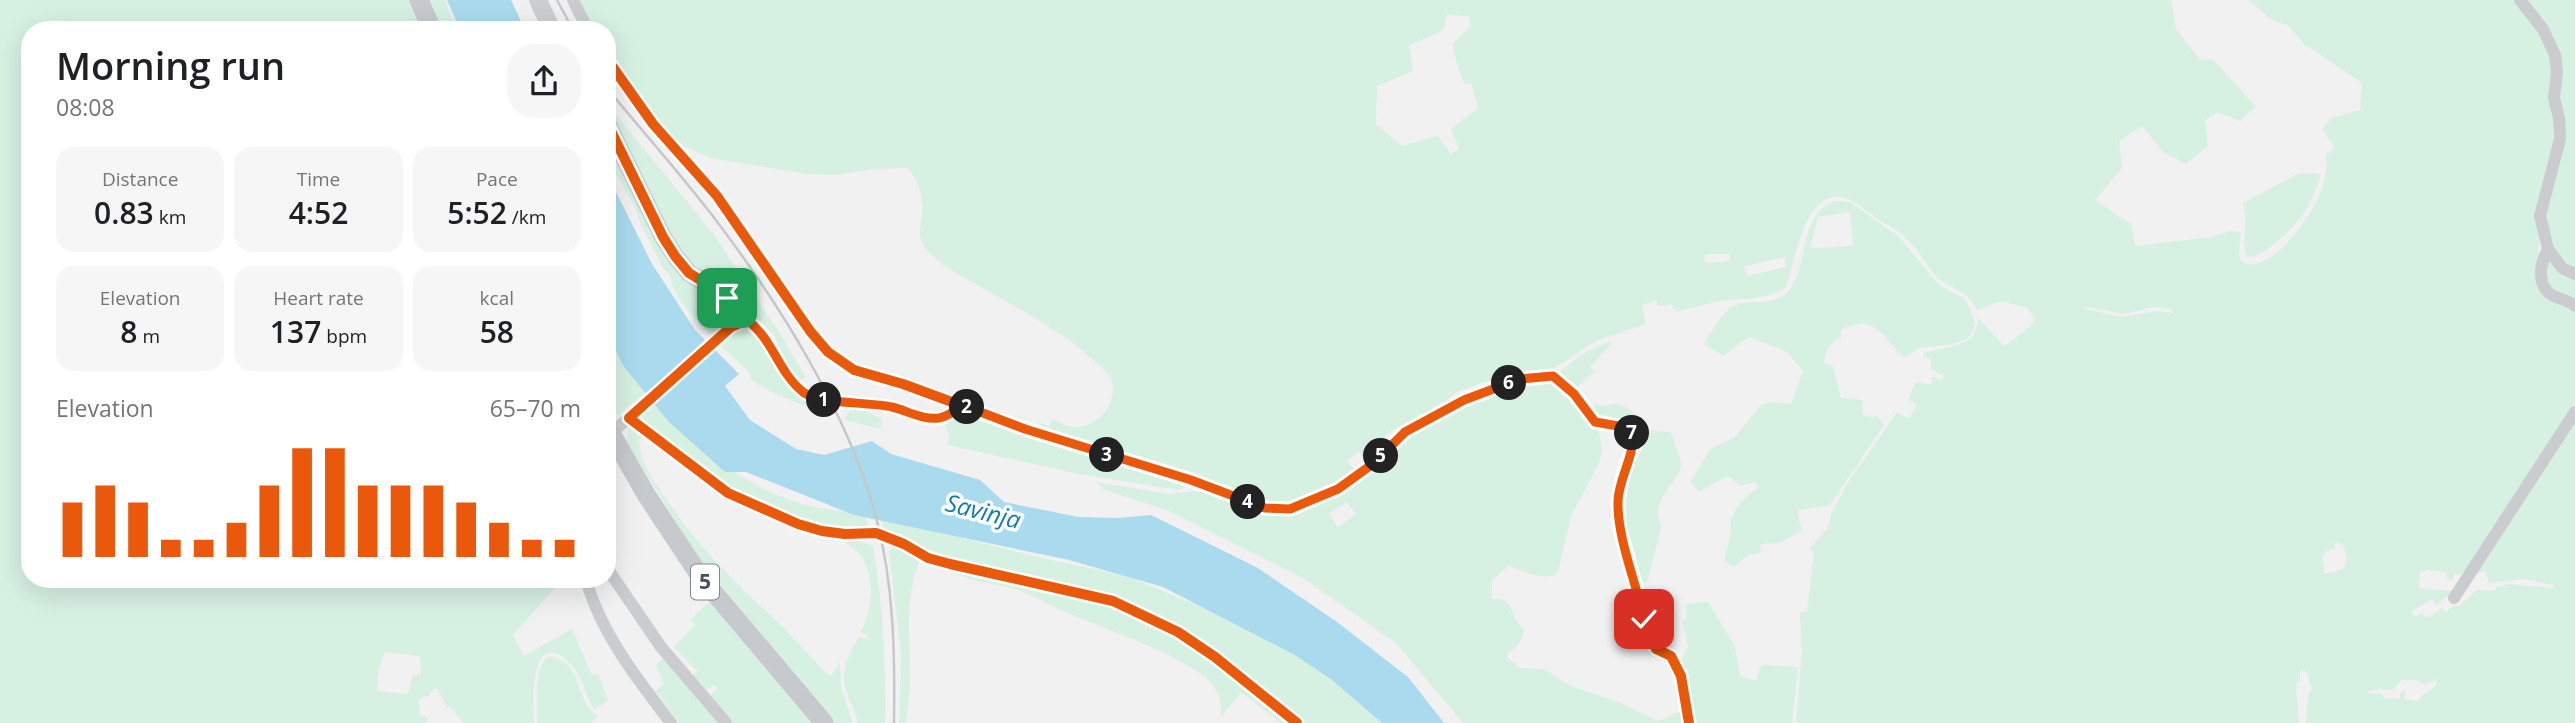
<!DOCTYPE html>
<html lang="en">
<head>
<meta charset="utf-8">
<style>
	body { margin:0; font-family:"Open Sans",sans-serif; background:#f6f6f6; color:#202124; height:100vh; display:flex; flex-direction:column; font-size:26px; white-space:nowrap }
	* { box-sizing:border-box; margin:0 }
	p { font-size:23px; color:#757577 }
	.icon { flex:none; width:38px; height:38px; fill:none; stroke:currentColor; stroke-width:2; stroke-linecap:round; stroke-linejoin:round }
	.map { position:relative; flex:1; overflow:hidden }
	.sheet { position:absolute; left:21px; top:21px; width:595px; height:567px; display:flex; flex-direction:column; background:#fff; border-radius:28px; box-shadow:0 7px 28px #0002 }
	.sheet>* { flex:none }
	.pin { position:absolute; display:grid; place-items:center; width:60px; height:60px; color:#fff; margin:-30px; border-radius:14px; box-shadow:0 4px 10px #0006 }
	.km { position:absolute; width:35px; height:35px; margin:-18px; border-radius:50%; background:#222; color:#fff; font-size:19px; line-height:35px; text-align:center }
	.round { display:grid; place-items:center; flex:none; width:74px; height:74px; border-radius:28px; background:#f6f6f6 }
	.head { display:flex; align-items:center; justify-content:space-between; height:119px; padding:0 35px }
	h1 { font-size:38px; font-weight:600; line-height:52px }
	.figures { display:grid; grid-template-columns:repeat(3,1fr); gap:10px; height:119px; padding:7px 35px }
	.figures div { display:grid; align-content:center; border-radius:18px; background:#f6f6f6; text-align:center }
	.figures b { font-size:30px; font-weight:600 }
	.figures small { font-size:19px; font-weight:400 }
	.figures p { font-size:19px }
	.chart { height:196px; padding:14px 35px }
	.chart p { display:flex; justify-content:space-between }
	.chart svg { width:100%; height:126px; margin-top:7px; stroke:#ea580c; stroke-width:6 }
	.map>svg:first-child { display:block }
</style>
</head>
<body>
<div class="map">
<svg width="2575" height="723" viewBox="0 0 2575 723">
	<rect width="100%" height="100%" fill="#f1f1f1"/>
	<g fill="#d6f0e2" fill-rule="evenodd">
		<path d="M0,0h412l12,30h-394v549h536l-7,4 -46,52 11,21 48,-27 20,46 6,-2 10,27 -13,10c-8,-10 -10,-23 -16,-34 -5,-9 -14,-20 -24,-23 -26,-6 -21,55 -21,70h-71l-13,-17 -3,2 -10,-20 -6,3 -1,4 -11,4 1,16 6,2 2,6h-428zM385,652l35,4 1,18 -8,2 -5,18 -31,-3 1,-20z"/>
		<polygon points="426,0 445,0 457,30 439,30"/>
		<path d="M577,0h1594l5,29 24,31 13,-1 43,48 -16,14 -23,-9 -12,9 3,25 -22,18 -23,-12 -21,-26 -23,15 3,27 -27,32c12,7 22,17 36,23l4,23 77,-9 17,-6 12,1 -2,23 4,8c30,11 71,-50 79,-75 4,-11 5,-21 4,-33l9,-8 -13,-17 9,-12 29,-8 2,-27 -58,-39 -16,-19c-18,-2 -25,-15 -40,-25h268l17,23 18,32 5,72 -17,109 -2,47 33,23 5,6v91l-6,13 -103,154 -7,5 -5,-1 -1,6 -6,-1 -1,-7 -19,-2 -7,2 -1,16 35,3 -17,14 -5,-6 -21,13 4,5 7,-3 5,4 15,-10 4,4 10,-8 2,3 19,-17 18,1 1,-4 13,-3 44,4 1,-3 -32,-6 -33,4 -3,-12 -14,4 103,-156v304h-269l2,-27 4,-8 -5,-15 -4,-3 -3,1v8l-4,5 3,39h-503l6,-73 -2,-38h7l7,-60 -5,-3 19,-21 4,-16 17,-31 48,-69 12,7 8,-14 -8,-6 6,-16 16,1 1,-8 10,5 2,-5 -13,-7v-10l-8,-2 1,-4c23,-9 52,-2 54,-35l26,28 21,-15 11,-11 -8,-12 -27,-7 -24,9c-8,-21 -31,-21 -44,-37 -10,-14 -20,-31 -34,-41 -7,-6 -16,-8 -23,-14 -22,-18 -45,-36 -66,-2 -12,18 -16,49 -24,71 -19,14 -43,11 -66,14 -15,3 -29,7 -44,11l-5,-8 -13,2 -2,-6 -14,5 4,19 -48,16 -50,32 -12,-2 -46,10 -34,12 -28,25 -28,9 -13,8 -20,26 -9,-8 -11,9 9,11c-24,19 -55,32 -85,33l-177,-58 -56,-21 2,-3 9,3 3,-7c8,4 16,9 25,8 21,0 41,-24 35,-45 -3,-10 -14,-17 -21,-24 -34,-31 -78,-52 -117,-75 -17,-10 -36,-19 -48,-34 -12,-16 -2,-29 -4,-47 -1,-13 -6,-23 -14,-34l-35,1 -37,6 -30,-1 -96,-16 -26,-12 -10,-6 -16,-17 -51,-69v-24h-14zM1447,15l22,1 1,11 -17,16c-1,6 8,35 12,41l6,-1 7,25 -27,21 8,20 -8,5 -14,-18 -35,10 -26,-22 1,-38 36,-15 -4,-25 34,-16zM1709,254h21v7l-25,2 -1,-8zM1785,257l1,10 -39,9 -3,-10zM2087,307l37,7 30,-7 18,2 1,4 -15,-2 -37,6 -36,-8zM2335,542l9,3 3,17 -4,7 -19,5 -1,-19 4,-5 8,-1zM2436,679v6c-5,7 -14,8 -18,16l-13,-2v-9l-5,3v6l-17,-1v-4l-15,-1v-2l10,-2 15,1 8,-10h15l9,5z"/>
		<polygon points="2525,0 2575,0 2575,270 2567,267 2552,245 2545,222 2559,100 2560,60 2553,35"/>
		<polygon points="607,104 712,232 784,340 806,378 799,380 792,372 774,335 762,322 692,272 607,119"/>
		<path d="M607,129l52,107 74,74 1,2 -23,23c-16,-16 -38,-37 -41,-60l-7,-7 -23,-45 -4,-13 -29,-53z"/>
		<path d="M2299,173l22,1c-4,12 -8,25 -15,36 -9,14 -42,49 -59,47 -7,-16 2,-36 -4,-54z"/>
		<path d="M1833,201l17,1 48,34 42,50 24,12 7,12 4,14 -4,10 -5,5 -12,5 -36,4 -13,10c-23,-19 -27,-46 -64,-28v8c-12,5 -16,13 -17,25l9,3 8,32 22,2 -1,14 7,3 8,-1 7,9 -52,77 -5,4 -30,4 5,21 -23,12 -19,1 1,8 -12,3 -16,12 -9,-7 7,-26 -1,-13 9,-17 19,-17 -3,-5 -15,4 -12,-10 -29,16 -8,-10 19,-33 25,-12 26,-32 8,-3 22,2 12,-33 -16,-19 -38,-15 -26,19 -19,-12c6,-9 19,-33 29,-38 15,-8 41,2 56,-16 21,-27 8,-71 44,-89zM1850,212l3,34 -43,2 8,-31z"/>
		<polygon points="2549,259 2575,278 2575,298 2549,288 2545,279"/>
		<polygon points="607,324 648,391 618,415 612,411 607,403"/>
		<path d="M745,330l9,5 65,66 6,11c-25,-7 -52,-17 -74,-33l-1,-6 -32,-30 13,-11z"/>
		<polygon points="1610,341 1611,344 1590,367 1594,372 1577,387 1557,374 1584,353"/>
		<path d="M1550,380l47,43 5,26 -3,14 -28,53 -13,56 -5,4c-16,2 -30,-4 -44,-11l-17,15v19c15,0 17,2 21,15 2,6 7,11 11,16 -1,11 -8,18 -17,24l1,4 12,10 23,1 28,17 50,17 37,18 28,-12 1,14h-224l-67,-80 -93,-65 -134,-67 -64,-21 -9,-8 74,12 23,-3 16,1 59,20 46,-7 69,-55 94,-58zM1347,502l9,12 -18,13 -9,-13z"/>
		<path d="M652,403c64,60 120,109 212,109l5,17c-16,1 -33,4 -49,1 -10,-3 -21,-8 -30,-12 -52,-20 -98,-48 -136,-88 -6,-5 -12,-6 -17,-12z"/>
		<path d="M1596,404c7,4 9,1 16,0 16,-1 28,14 36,26l22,2c4,6 4,9 6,16 1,5 5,10 5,16 1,17 -35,37 -19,61l-15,57 -5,1 -6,-21 -12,-21 -2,-35 13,-54 1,-14 -39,-22 -6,-7z"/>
		<polygon points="850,410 866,411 882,419 881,429 844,420"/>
		<polygon points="964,415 976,416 1096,458 1175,482 1185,487 1180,490 1079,474 948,445 949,434 945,425"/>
		<path d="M633,424l11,9 -5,6c1,24 13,39 26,58 30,47 64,79 104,117 20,19 38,39 57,59l5,3 8,-13 1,1 1,24 12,35h-18l-141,-171 -67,-110 1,-13z"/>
		<path d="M881,521l30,4 131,33 85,18 115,48 40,19 83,61 17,19h-101l-40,-31 -20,25c0,-11 0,-21 -7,-30 -22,-30 -110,-58 -146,-74 -18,-7 -35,-18 -53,-24 -15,-5 -32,-5 -47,-11 -31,-11 -54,-32 -83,-46z"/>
		<path d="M845,534h14v7l14,5c10,60 13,117 12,177h-28c-1,-10 -5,-18 -9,-27 -9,-24 -1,-39 11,-59l8,2 1,-4 -7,-3c11,-22 15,-52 1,-75 -5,-8 -14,-11 -20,-18z"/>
		<path d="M900,545l15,9 5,6c-16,38 -10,73 -10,114 0,16 -2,33 -4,49h-7l2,-69 -12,-104z"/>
		<polygon points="709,602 811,723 728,723 707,699 718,688 714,685 703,694 689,678 697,671 674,647 695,625 691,619"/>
		<polygon points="1708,602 1735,646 1740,676 1756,681 1762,665 1798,667 1792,723 1694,723 1687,684 1689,670 1685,669 1684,673 1679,664 1688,647 1682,621 1686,619 1686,604"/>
		<path d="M548,657c35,1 27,47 50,59l-7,7h-54c1,-17 -4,-56 11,-66z"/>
		<polygon points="665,657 722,723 679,723 656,691 664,684 656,665"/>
	</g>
	<g fill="#aadaee">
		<polygon points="447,0 511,0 525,30 460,30"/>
		<polygon points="607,174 652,264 695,330 739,374 725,386 750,420 796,449 824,455 872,441 891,454 980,480 1004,502 1078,517 1118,518 1151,515 1258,568 1337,622 1408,677 1444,723 1382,723 1332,680 1295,655 1163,587 1069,560 854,515 746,472 725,472 668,421 622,364 607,331"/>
	</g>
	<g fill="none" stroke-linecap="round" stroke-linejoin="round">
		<g stroke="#cbcccf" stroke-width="12">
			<polyline points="573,0 588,30"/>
			<polyline points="2520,0 2543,29 2555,55 2557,72 2554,98 2559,118 2560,139 2540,216 2548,249 2562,268 2575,274"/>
			<polyline points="607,59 653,124 717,196 810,331 828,352 854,370 903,384 1025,429 1191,480 1265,508 1290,509 1338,489 1374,463 1405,432 1464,400 1520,379 1553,376 1574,394 1595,422 1624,427 1632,432 1635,446 1626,463 1618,499 1619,525 1649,634 1656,649 1671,656 1681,676 1689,723"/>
			<path d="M2548,249c-7,13 -12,32 1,44 7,6 19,6 26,13"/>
			<path d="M607,437l124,-110 16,-7c26,19 31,52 56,72 14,12 67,10 89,15 16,4 30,13 47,11 8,-1 17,-8 23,-13"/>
			<polyline points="607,568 661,647 726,723"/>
			<path d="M586,579c14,53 52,101 85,144"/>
			<polyline points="2454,598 2575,412"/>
		</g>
		<g stroke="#cccfd2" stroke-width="18">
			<polyline points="538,0 552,30"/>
			<polyline points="607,123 663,237 675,256 689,273 741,305 745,308 747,320"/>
		</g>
		<g stroke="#c6cace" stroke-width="19">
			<polyline points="419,0 432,30"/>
			<polyline points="607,426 647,496 700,576 824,723"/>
		</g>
		<g stroke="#c6c7c9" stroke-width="2.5">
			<polyline points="557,0 573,30"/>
			<path d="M607,88c35,43 72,84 105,127 65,85 137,199 164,302 18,68 19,136 18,206"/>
		</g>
		<defs>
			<g id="cycleway">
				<polyline points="607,59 653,124 717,196 810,331 828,352 854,370 903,384 1025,429 1191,480 1265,508 1290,509 1338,489 1374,463 1405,432 1464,400 1520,379 1553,376 1574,394 1595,422 1624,427 1632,432 1635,446 1626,463 1618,499 1619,525 1649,634 1656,649 1671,656 1681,676 1689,723"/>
				<polyline points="607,123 663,237 675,256 689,273 741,305 745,308 747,320 731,327 629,418 728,493 798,524 822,531 845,534 876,533 904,544 928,558 950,564 1113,601 1178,632 1215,657 1297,723"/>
			</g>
		</defs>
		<use href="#cycleway" stroke="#fff" stroke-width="15"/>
		<use href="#cycleway" stroke="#e8590c" stroke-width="10"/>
	</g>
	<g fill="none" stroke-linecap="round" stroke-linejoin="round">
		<defs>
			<path id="route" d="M727,298l18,10 2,12c26,19 31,52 56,72 14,12 67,10 89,15 16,4 30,13 47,11 8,-1 17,-8 23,-13l63,24 166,51 74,28 25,1 48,-20 36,-26 31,-31 59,-32 56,-21 33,-3 21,18 21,28 29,5 8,5c4,23 -13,44 -14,69 -1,37 18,81 26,118"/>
		</defs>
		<use href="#route" stroke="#fff" stroke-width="14"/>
		<use href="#route" stroke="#ea580c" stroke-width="9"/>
	</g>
	<g text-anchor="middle" stroke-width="7" stroke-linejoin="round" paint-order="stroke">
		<rect fill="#fff" stroke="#7f858e" stroke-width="2" x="691" y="564.5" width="28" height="35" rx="5"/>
		<g font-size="21" font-weight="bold" fill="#48515d">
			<text x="705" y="589">5</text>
		</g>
		<g font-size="24" font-style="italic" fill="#0c7dac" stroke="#fff">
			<text transform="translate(983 512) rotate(14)" y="8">Savinja</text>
		</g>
	</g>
</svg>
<div class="pin" style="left:727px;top:298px;background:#1e9e55"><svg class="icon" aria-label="arrive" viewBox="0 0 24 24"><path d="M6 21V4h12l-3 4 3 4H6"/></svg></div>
<div class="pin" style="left:1644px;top:619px;background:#d93025"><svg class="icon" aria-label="check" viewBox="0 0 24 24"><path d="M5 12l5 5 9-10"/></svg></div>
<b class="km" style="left:824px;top:400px">1</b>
<b class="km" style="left:967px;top:407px">2</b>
<b class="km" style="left:1107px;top:455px">3</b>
<b class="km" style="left:1248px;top:502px">4</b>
<b class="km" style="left:1381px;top:456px">5</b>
<b class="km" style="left:1509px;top:383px">6</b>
<b class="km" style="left:1632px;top:433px">7</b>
<section class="sheet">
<div class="head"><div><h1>Morning run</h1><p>08:08</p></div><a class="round"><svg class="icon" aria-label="share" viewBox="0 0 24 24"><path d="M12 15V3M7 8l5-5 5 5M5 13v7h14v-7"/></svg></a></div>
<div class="figures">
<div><p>Distance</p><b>0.83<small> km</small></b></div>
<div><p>Time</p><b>4:52</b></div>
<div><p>Pace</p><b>5:52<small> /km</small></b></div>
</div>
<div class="figures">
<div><p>Elevation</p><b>8<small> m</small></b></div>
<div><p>Heart rate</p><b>137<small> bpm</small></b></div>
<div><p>kcal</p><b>58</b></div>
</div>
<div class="chart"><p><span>Elevation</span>65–70 m</p>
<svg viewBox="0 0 160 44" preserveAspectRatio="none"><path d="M5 44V25M15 44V19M25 44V25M35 44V38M45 44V38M55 44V32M65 44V19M75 44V6M85 44V6M95 44V19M105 44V19M115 44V19M125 44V25M135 44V32M145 44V38M155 44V38"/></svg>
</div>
</section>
</div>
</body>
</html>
